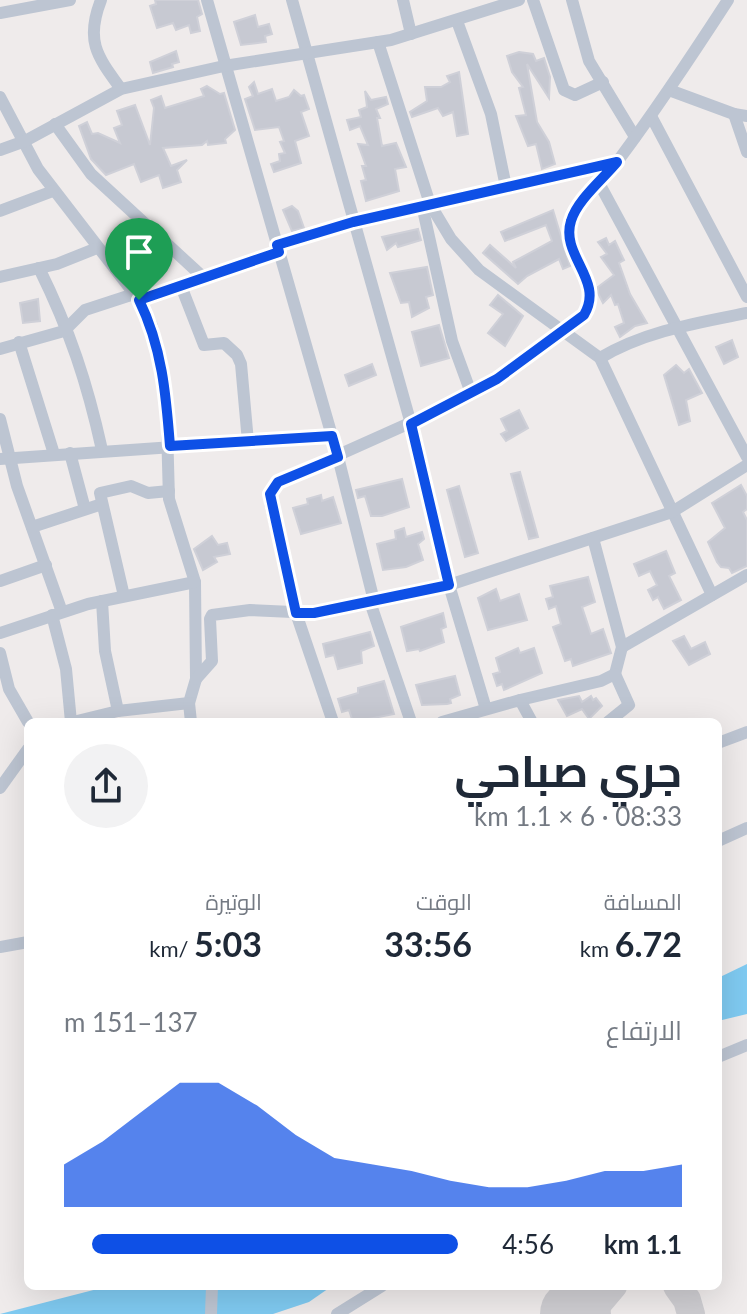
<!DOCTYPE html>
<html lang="ar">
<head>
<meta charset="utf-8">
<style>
	body { margin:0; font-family:Lato,Cairo,sans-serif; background:#f2f2f3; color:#1f2937; direction:rtl; height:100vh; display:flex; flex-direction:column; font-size:30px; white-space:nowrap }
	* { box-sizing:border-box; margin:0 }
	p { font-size:26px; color:#747a83 }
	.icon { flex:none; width:44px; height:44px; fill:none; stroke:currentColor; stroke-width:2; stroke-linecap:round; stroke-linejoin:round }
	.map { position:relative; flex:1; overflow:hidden; direction:ltr }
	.drawer { position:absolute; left:24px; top:718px; width:698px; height:572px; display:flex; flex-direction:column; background:#fff; border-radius:12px; box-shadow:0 8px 32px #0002; direction:rtl }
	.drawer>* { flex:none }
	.pin { position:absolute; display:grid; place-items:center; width:68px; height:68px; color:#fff; margin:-82px -34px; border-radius:50% 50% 50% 0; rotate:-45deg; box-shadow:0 0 8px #0007 }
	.pin .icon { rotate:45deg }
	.round { display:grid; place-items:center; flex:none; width:84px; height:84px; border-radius:42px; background:#f2f2f3 }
	.head { display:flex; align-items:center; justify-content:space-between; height:136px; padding:0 40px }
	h1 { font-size:44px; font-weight:700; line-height:60px }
	.figures { display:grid; grid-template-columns:repeat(3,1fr); gap:12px; height:136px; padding:8px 40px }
	.figures div { display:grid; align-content:center }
	.figures b { font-size:34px; font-weight:700 }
	.figures small { font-size:22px; font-weight:400 }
	.figures p { font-size:22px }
	.chart { height:224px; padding:16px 40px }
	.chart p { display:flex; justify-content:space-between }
	.chart svg { width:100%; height:144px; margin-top:8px; fill:#0e50e6; opacity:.7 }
	ul { padding:0 40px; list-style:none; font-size:26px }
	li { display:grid; grid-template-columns:128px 96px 1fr; align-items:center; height:60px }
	li i { height:20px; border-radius:10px; background:#0e50e6 }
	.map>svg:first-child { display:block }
</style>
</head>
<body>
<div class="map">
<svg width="747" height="1314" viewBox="0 0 747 1314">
	<rect width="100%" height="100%" fill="#efebeb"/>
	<g fill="#7fcaf1">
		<polygon points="747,964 747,1014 718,1021 718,978"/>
		<polygon points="109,1286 332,1286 309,1302 273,1314 0,1314"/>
	</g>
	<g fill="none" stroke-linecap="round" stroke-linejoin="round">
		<g stroke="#cecdd1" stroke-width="28">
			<polyline points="677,1286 687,1300 691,1314"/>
			<polyline points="595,1314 596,1306 613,1286"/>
		</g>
		<polyline stroke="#cecdd1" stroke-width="70" points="575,1314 576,1314"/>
	</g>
	<g fill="#c7c9d2" stroke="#cfd0d8" stroke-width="2">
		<polygon points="155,0 198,0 202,14 197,17 200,31 191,33 189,25 176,30 173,23 157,28 150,6 156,4"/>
		<polygon points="255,15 258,27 269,24 272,34 265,36 266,42 241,45 234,22"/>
		<polygon points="176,51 179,62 172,64 173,67 153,73 150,62"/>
		<polygon points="519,52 533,54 536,61 544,58 550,77 549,98 527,64 537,122 549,142 555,164 542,169 536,144 528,146 516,116 526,115 519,88 523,87 512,72 507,56"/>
		<polygon points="459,72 468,134 457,136 453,112 443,116 438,108 412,117 410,112 427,101 425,87 441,87 450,82 447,76"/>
		<polygon points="254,82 258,94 272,89 276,101 289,97 294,90 301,96 304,95 309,109 301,112 309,136 295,141 301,163 274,172 271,164 280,161 279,154 285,153 280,142 284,141 279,127 255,130 245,99 253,96 249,87"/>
		<polygon points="207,86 220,94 224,93 235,130 225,139 226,143 208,145 207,141 202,145 163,148 171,166 187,160 177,170 181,182 163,188 159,175 141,182 134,164 106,175 91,159 79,126 87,122 92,134 98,133 120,143 114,128 122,125 117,111 135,105 150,145 154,108 151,100 161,96 165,108 204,96 201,89"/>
		<polygon points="365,91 371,100 386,97 388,104 376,109 380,118 377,118 382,146 396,143 406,167 395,169 399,191 366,201 361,181 366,180 362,166 366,166 358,144 368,145 360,126 350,130 347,120 361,117 359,110 367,107"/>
		<polygon points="292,206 298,211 304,228 292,231 283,210"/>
		<polygon points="553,210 570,266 563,269 559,259 527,276 518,284 483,253 490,245 516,268 513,262 552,241 546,225 505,241 501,232"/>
		<polygon points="418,229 421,240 398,247 396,243 387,250 382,237"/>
		<polygon points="606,238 609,245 615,241 621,254 624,260 619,263 630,294 647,323 635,326 620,337 615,327 624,323 618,304 615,305 611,295 603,303 598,293 598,287 614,275 601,257 607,254 598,242"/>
		<polygon points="427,267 433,295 426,297 429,308 412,317 409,302 401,303 390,273"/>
		<polygon points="498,295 523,316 505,346 488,333 503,314 490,305"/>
		<polygon points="38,299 40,321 23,323 20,303"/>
		<polygon points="439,325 449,358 421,366 412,332"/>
		<polygon points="732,340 738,357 724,364 716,347"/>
		<polygon points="372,364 376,375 349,386 345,375"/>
		<polygon points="676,365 684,373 689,369 702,393 686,400 690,421 679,425 664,375"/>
		<polygon points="519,410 528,428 506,441 501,434 507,431 501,419"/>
		<polygon points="520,472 538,537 529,539 511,474"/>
		<polygon points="402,479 409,507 382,516 371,516 365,496 358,498 356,490"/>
		<polygon points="741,485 747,496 747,509 743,512 747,520 747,566 732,573 729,568 721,567 717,562 708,542 725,528 712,503"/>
		<polygon points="459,486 478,553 465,557 447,490"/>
		<polygon points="321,495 322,501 333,497 341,523 301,534 293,508 308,504 307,499"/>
		<polygon points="404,528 406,537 422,532 424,539 418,544 423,560 406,567 383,570 377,544 396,539 395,531"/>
		<polygon points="212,536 218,545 227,543 230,554 214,557 217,562 203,570 194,549"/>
		<polygon points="666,551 675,573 669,576 681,600 664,609 658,597 653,600 648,590 657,585 650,571 639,576 634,564"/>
		<polygon points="588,577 595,602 582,607 591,634 603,629 611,653 573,666 571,659 565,661 553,627 561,624 556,606 549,609 546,599 553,597 550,586"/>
		<polygon points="496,589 500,601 519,594 527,620 488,630 478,598"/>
		<polygon points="443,613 446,627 441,629 444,642 420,651 419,649 407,651 401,627"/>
		<polygon points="370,632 374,646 361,651 362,663 338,669 334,655 326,657 323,644"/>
		<polygon points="684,636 691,649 705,642 710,654 689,665 673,641"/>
		<polygon points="518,648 520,653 534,648 542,673 504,690 502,684 497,686 493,674 500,672 496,658"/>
		<polygon points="455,676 460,695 450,699 451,703 447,704 422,705 416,685"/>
		<polygon points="384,681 394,714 353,722 349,710 342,712 338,699 358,693 358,688"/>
		<polygon points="579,696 582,702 591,696 593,700 596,698 602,706 589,719 582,709 567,716 558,700"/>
	</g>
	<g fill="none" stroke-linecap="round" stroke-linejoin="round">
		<g stroke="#bdc5d2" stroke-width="12">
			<path d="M101,0c-16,41 -4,56 20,89"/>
			<polyline points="207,0 338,457 374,601"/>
			<polyline points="292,0 411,424 449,585 486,709"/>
			<polyline points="403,0 411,34"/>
			<polyline points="533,0 564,90 575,95 603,82"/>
			<polyline points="572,0 589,61 635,137"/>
			<polyline points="0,13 70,0"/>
			<polyline points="457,21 491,114 506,187"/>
			<polyline points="378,42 430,204 451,239 479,270 600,358 712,595"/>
			<polyline points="669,90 734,114 747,116"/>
			<polyline points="0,97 38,169 139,300 152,326 166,392 169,499 195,582 196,679 189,703 118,711 73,722"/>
			<polyline points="734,114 747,152"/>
			<polyline points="651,116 747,297"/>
			<polyline points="55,124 91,174 204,278"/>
			<polyline points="0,150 25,141 121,89 224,66 391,40 519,0"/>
			<polyline points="599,183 747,457"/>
			<polyline points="422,205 452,341 471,393"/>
			<polyline points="0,211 53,191"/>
			<polyline points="277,245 353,222 617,162"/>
			<path d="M39,268c31,63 48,114 63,182"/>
			<polyline points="0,277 57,264 97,248"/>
			<polyline points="181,286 204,345 224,343 237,355 241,364 248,442"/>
			<polyline points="139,300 279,252"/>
			<polyline points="19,342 54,454"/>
			<polyline points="0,349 64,331 85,310 134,294"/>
			<path d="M600,358c45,-27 97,-35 147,-45"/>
			<polyline points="0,419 17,486 62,612"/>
			<polyline points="70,453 85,509"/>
			<polyline points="0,459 332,436"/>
			<polyline points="32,527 102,504"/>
			<polyline points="0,581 46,565"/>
			<polyline points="124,596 100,493 131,486 148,493 169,491"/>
			<polyline points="102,601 105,651 118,711"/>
			<polyline points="370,602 411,722"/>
			<polyline points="52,615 66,669 71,722"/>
			<polyline points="0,633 88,604 195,582"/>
			<polyline points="622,647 747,575"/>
			<polyline points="0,653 9,689 28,722"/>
			<polyline points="196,679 212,661 210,619 212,615 250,610 314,613 449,585 672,512 747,465"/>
			<polyline points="520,700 601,681 615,674 622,647 593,538"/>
			<polyline points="189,703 191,722"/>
			<path d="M333,722l-37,-109 -26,-110v-9l8,-12 172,-77 47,-26 87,-64c21,-35 -24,-59 -13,-93 6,-24 34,-44 49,-64 38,-51 73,-104 108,-158"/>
			<polyline points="442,722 520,700 532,722"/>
			<polyline points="608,722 629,705 615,674"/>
			<polyline points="718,743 747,732"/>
			<polyline points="0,788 28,749"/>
			<polyline points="718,841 747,828"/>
			<polyline points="0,947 28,942"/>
			<polyline points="718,1057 747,1045"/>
			<polyline points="211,1314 212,1286"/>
			<polyline points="337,1314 382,1286"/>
		</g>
	</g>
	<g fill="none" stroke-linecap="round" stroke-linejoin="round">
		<defs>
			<path id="route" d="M617,162c-14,17 -40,38 -46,59 -11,35 34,59 13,94l-87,64 -86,45 38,161 -135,28h-18l-26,-119 8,-12 60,-25 -6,-21 -162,10c-4,-52 -8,-99 -31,-146l140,-48 -2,-7 76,-23z"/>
		</defs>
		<use href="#route" stroke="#fff" stroke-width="16"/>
		<use href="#route" stroke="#0e50e6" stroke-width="10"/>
	</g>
</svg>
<div class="pin" style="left:139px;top:300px;background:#1e9e55"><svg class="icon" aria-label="arrive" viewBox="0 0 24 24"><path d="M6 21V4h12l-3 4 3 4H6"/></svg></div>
<section class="drawer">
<div class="head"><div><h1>جري صباحي</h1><p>08:33 · 6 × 1.1 km</p></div><a class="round"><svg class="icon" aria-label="share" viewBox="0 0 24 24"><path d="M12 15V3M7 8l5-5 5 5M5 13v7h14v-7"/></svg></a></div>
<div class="figures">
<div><p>المسافة</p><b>6.72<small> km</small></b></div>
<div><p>الوقت</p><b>33:56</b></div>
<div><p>الوتيرة</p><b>5:03<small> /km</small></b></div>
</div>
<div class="chart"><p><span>الارتفاع</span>137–151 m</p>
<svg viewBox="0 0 160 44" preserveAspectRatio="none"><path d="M0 44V31L10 24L20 15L30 6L40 6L50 13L60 22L70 29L80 31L90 33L100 36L110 38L120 38L130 36L140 33L150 33L160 31V44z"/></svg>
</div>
<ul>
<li><b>1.1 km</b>4:56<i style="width:93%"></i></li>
</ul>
</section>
</div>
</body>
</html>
